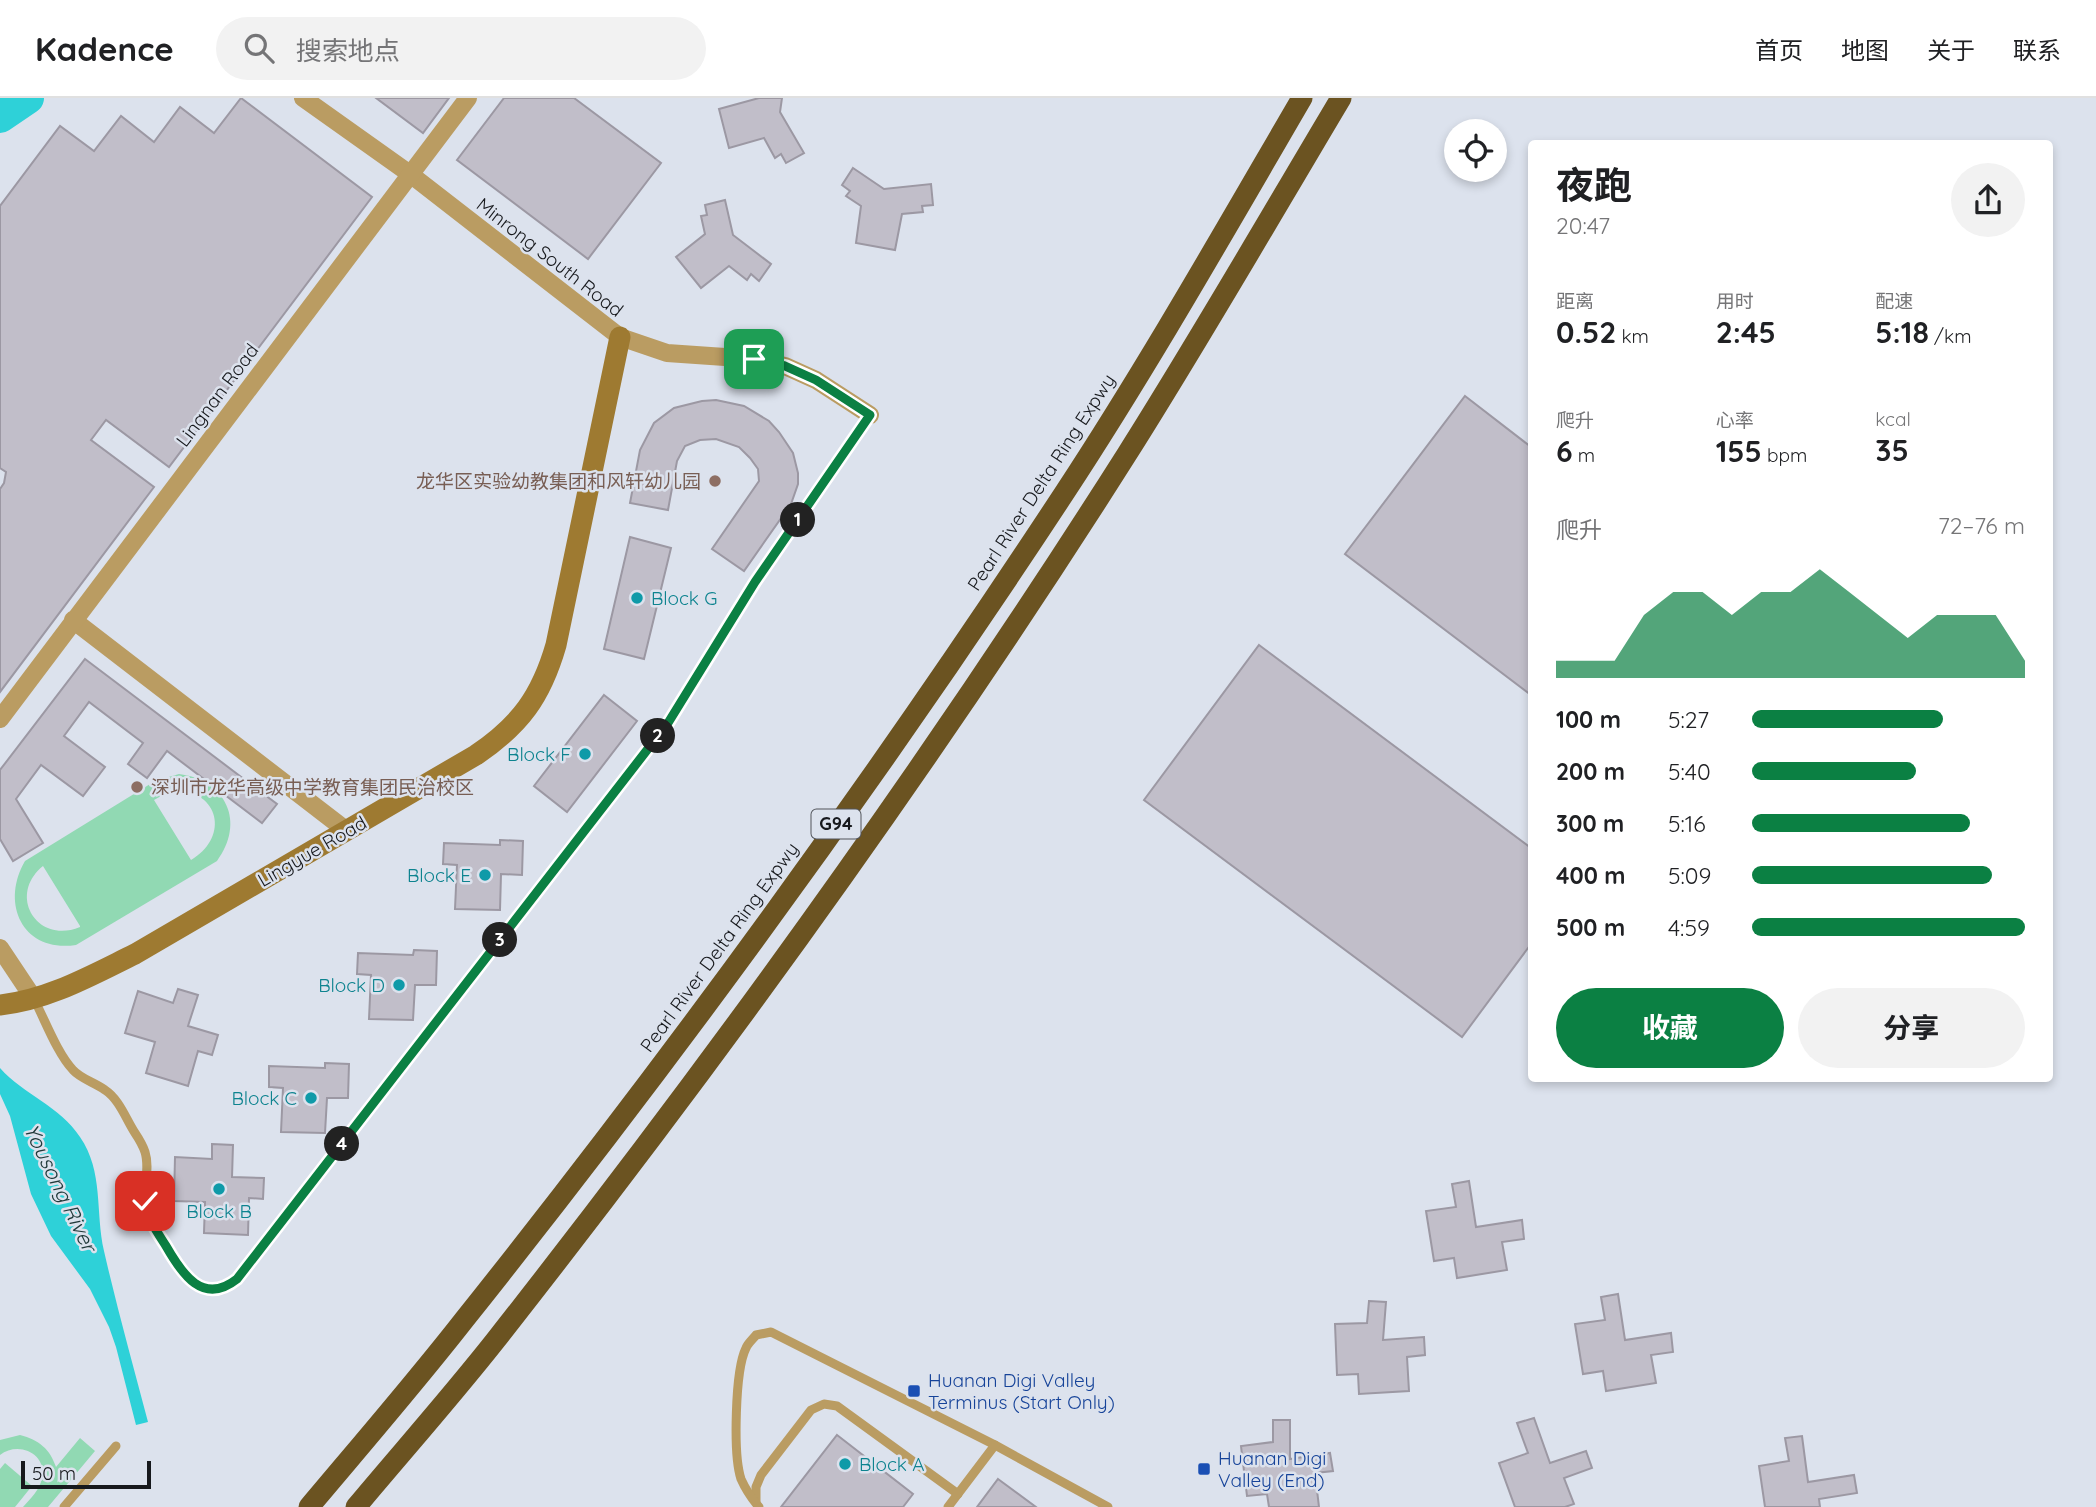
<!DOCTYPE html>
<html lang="zh">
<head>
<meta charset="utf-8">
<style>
	body { margin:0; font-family:Quicksand,"Noto Sans SC",sans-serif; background:#f2f2f2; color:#202124; height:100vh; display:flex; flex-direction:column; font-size:26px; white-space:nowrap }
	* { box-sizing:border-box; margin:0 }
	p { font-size:23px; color:#757577 }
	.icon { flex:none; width:38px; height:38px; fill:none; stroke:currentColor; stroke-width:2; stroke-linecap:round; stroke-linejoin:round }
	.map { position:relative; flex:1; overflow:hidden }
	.side { position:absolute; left:1528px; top:42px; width:525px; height:942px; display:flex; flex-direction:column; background:#fff; border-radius:7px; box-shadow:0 4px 10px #0003 }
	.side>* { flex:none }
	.tools { position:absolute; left:1444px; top:21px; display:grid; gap:14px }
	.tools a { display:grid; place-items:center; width:63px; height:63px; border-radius:50%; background:#fff; box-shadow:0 4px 10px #0003; font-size:35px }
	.scale { position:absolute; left:21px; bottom:18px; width:130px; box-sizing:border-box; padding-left:7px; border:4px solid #17191d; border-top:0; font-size:19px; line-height:24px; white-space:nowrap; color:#17191d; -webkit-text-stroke:5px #dce2ed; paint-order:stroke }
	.pin { position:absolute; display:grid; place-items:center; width:60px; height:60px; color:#fff; margin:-30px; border-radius:14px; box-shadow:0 4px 10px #0006 }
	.km { position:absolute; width:35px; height:35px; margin:-18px; border-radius:50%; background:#222; color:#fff; font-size:19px; line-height:35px; text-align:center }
	.round { display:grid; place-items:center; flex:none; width:74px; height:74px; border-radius:37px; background:#f2f2f2 }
	.headline { display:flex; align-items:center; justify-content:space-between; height:119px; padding:0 28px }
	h1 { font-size:38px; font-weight:700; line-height:52px }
	.stats { display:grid; grid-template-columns:repeat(3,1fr); gap:10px; height:119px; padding:7px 28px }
	.stats div { display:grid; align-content:center }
	.stats b { font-size:30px; font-weight:700 }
	.stats small { font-size:19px; font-weight:400 }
	.stats p { font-size:19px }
	.chart { height:196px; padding:14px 28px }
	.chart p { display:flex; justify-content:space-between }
	.chart svg { width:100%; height:126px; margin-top:7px; fill:#0b8043; opacity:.7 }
	.primary-button { display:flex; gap:14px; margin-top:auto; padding:14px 28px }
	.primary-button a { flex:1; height:80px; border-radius:42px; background:#0b8043; color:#fff; font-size:28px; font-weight:700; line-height:80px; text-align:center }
	.primary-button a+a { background:#f2f2f2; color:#202124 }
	ul { padding:0 28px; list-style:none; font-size:23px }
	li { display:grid; grid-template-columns:112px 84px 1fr; align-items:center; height:52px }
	li i { height:18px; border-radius:9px; background:#0b8043 }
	header { display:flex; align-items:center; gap:42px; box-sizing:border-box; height:98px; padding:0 35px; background:#fff; border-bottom:2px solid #e0e0e0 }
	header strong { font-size:33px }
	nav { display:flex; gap:38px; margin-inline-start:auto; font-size:24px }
	.search { width:490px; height:63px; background:#f2f2f2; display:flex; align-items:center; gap:18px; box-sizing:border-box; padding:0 24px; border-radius:38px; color:#757577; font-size:26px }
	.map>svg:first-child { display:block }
</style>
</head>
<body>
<header>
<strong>Kadence</strong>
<div class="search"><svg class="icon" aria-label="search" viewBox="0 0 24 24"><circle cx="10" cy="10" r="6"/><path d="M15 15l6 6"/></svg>搜索地点</div>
<nav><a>首页</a><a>地图</a><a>关于</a><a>联系</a></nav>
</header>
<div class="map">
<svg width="2096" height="1409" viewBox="0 0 2096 1409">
	<rect width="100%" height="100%" fill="#dce2ed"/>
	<g fill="#91d9b3" fill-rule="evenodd">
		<path d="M179,676c47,6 67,48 38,87l-141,84c-53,8 -76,-41 -51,-84l130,-80zM179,692c43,5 48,49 12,70l-37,-60 16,-9zM43,768l37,60v1c-43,18 -73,-32 -37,-61z"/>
		<path d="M20,1337c19,5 30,14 36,32l24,-29 15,13 -47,56h-25c7,-8 17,-17 19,-29 5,-25 -24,-37 -42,-23v-15z"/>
		<polygon points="5,1365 32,1388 15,1409 0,1409 0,1371"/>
	</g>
	<path fill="#2ed1d8" d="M0,970c24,27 60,38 80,69 24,35 15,75 24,114 13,57 29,114 44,171l-12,3 -20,-78 -7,-20 -19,-38 -39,-53 -20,-42 -21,-78 -10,-22z"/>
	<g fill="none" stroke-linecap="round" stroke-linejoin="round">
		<polyline stroke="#2ed1d8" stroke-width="32" points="0,19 28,0"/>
	</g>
	<g fill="#c1bec9" stroke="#9c98a3" stroke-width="2">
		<polygon points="241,0 372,99 169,369 106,322 91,342 154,389 0,594 0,391 4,385 6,374 0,370 0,108 60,28 94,53 121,18 154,44 180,9 214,35"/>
		<polygon points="376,0 449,0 423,35"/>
		<polygon points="504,0 574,0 661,65 588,161 457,62"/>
		<polygon points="759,0 782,0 780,14 804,55 786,65 781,56 775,60 764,40 729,50 719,11"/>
		<polygon points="853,70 884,91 931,86 933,107 922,108 923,114 902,116 895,152 856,145 861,108 846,98 850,93 842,87"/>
		<polygon points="725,102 733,137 771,166 759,183 751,176 747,182 729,168 701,190 676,159 705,136 701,118 707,117 705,107"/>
		<polygon points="1465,298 1531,349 1531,597 1345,456"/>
		<polygon points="716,302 744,308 769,323 779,334 793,355 798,375 798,386 791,406 744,473 712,451 759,383 758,371 750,360 739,349 716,341 700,342 685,348 677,363 668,412 630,405 640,352 654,325 674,310 702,303"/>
		<polygon points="630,439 671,450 644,561 604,551"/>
		<polygon points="1259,547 1531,750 1531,846 1462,939 1144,702"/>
		<polygon points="85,561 277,706 262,725 167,653 147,680 128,666 143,645 89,604 64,638 105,669 83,698 41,667 16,701 43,745 13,763 0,741 0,672"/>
		<polygon points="604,597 637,623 567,714 534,688"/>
		<polygon points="500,742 523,743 522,777 501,776 500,812 455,811 457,767 443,766 444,745 500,747"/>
		<polygon points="414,852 437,853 436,887 415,887 413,922 369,921 371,877 357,876 358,855 413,857"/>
		<polygon points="178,891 198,897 188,928 218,937 212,957 198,953 188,988 146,975 155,944 125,935 138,893 173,905"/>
		<polygon points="325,965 349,966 348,1000 327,1000 325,1035 281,1034 283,990 269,989 269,968 325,970"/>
		<polygon points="212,1046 233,1047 232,1079 264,1080 263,1101 249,1100 248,1137 204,1135 205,1104 174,1103 175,1059 212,1061"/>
		<polygon points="1469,1083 1476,1129 1522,1122 1524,1141 1502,1144 1507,1172 1457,1180 1454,1160 1434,1163 1426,1113 1456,1109 1452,1086"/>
		<polygon points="1618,1196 1625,1242 1671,1235 1673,1254 1651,1257 1656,1285 1606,1293 1603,1273 1583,1276 1575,1226 1605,1222 1601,1199"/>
		<polygon points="1369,1203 1386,1204 1383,1242 1424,1239 1425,1257 1407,1259 1409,1293 1359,1296 1358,1276 1337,1277 1335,1226 1367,1225"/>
		<polygon points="1534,1320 1550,1365 1586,1353 1592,1370 1564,1380 1574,1406 1565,1409 1515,1409 1499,1365 1528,1355 1517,1325"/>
		<polygon points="1273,1322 1290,1322 1290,1361 1330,1355 1333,1373 1315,1375 1319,1409 1269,1409 1267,1396 1247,1398 1241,1348 1273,1344"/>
		<polygon points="837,1337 913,1396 903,1409 781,1409"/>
		<polygon points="1802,1338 1808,1384 1854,1377 1857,1395 1819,1401 1820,1409 1765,1409 1759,1368 1789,1363 1785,1340"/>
		<polygon points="998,1381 1036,1409 977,1409"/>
	</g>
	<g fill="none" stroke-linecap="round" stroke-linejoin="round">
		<g stroke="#ba9c62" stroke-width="9">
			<path d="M34,901c11,21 23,54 39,71 8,9 21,12 32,20 14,9 21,29 30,43 4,6 8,13 10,19 6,19 -4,40 2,59 3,12 11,23 17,33 17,29 38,62 73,35l431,-556 87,-141 115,-167"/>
			<polyline points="756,1404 756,1389 761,1377 811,1312 824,1306 837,1308 958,1396"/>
			<polyline points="64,1409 116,1348"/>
			<path d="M759,1409c-7,-8 -14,-19 -18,-28 -8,-24 -6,-109 5,-131 2,-5 7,-9 10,-13l15,-3 224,113 113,62"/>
			<polyline points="948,1409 995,1347"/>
		</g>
		<g stroke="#ba9c62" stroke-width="18">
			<polyline points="303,0 410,76 620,239 667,255 754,261 785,268 816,282 870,317"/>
			<polyline points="73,522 347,733"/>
			<polyline points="0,621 468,0"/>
			<polyline points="0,850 34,901"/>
		</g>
		<path stroke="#9e7a31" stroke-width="21" d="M0,907c48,-5 92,-30 135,-51l341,-199c44,-30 65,-58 80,-110l64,-308"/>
		<g stroke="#6b5321" stroke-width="21">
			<path d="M309,1409c52,-62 105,-123 155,-187 212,-266 414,-543 601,-828 84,-128 160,-262 237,-394"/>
			<path d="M356,1409c46,-55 94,-109 139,-166 224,-285 438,-581 632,-887 74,-117 143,-237 214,-356"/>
		</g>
	</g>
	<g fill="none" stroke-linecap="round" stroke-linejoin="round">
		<defs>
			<path id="route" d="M145,1103c2,17 12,31 21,45 16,28 37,60 71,33l431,-556 87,-141 115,-167 -54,-35 -31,-14 -31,-7"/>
		</defs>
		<use href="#route" stroke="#fff" stroke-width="14"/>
		<use href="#route" stroke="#0b8043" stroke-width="9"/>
	</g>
	<g fill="#8d6e63" stroke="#dce2ed" stroke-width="2.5">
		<circle cx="715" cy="383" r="7"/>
		<circle cx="137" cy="689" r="7"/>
	</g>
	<g fill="#0f9aa8" stroke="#dce2ed" stroke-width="2.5">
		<circle cx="637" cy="500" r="7"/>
		<circle cx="585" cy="656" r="7"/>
		<circle cx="485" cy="777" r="7"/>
		<circle cx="399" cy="887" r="7"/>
		<circle cx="311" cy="1000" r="7"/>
		<circle cx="219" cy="1091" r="7"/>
		<circle cx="845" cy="1366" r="7"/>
	</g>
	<g fill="#1a4fb4" stroke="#dce2ed" stroke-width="2.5">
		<rect x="907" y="1286" width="14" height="14" rx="3.5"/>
		<rect x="1197" y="1364" width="14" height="14" rx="3.5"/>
	</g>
	<g text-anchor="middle" stroke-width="5" stroke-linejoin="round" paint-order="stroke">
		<rect fill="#dce2ed" stroke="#52555b" stroke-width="2" x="811.5" y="711.5" width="49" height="29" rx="5"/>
		<g font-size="18" font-weight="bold" fill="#17191d">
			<text x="836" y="732">G94</text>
		</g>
		<g font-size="19" fill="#17191d" stroke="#dce2ed">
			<text transform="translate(550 159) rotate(38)" y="7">Minrong South Road</text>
			<text transform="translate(217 297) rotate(-53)" y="7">Lingnan Road</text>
			<text transform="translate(1041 384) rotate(-57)" y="7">Pearl River Delta Ring Expwy</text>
			<text transform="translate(312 753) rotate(-30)" y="7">Lingyue Road</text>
			<text transform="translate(719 849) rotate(-54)" y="7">Pearl River Delta Ring Expwy</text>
		</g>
		<g font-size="19" fill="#785e54" stroke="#dce2ed" text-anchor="end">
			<text x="701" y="390">龙华区实验幼教集团和风轩幼儿园</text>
			<text x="151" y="696" text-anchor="start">深圳市龙华高级中学教育集团民治校区</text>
		</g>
		<g font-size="19" fill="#0d838f" stroke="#dce2ed" text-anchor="end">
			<text x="651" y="507" text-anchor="start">Block G</text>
			<text x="571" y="663">Block F</text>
			<text x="471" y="784">Block E</text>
			<text x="385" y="894">Block D</text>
			<text x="297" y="1007">Block C</text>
			<text x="219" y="1120" text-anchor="middle">Block B</text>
			<text x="859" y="1373" text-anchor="start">Block A</text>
		</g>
		<g font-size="19" fill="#164399" stroke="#dce2ed" text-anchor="start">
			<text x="928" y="1289">Huanan Digi Valley<tspan x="928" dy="22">Terminus (Start Only)</tspan></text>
			<text x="1218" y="1367">Huanan Digi<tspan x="1218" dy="22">Valley (End)</tspan></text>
		</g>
		<g font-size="21" font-style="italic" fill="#213a3b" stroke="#dce2ed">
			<text transform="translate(60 1090) rotate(64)" y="7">Yousong River</text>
		</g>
	</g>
</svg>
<div class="tools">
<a><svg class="icon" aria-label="locate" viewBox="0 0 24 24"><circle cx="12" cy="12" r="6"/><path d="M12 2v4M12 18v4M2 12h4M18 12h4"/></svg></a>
</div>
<div class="scale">50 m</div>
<div class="pin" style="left:754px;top:261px;background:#1e9e55"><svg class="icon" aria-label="arrive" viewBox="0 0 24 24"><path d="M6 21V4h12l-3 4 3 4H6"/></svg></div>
<div class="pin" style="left:145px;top:1103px;background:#d93025"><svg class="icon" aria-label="check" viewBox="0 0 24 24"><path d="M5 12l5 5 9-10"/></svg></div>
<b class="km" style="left:798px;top:422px">1</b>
<b class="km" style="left:658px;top:638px">2</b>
<b class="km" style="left:500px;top:842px">3</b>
<b class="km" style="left:342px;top:1046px">4</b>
<section class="side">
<div class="headline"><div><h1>夜跑</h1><p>20:47</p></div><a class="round"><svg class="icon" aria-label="share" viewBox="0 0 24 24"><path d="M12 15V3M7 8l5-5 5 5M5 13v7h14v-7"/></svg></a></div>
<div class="stats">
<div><p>距离</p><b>0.52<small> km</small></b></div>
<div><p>用时</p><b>2:45</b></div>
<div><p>配速</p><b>5:18<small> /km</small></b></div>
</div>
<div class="stats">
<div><p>爬升</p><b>6<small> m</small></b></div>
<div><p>心率</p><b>155<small> bpm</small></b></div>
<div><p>kcal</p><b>35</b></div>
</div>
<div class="chart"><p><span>爬升</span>72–76 m</p>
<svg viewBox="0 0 160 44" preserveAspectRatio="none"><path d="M0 44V38L10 38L20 38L30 22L40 14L50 14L60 22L70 14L80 14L90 6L100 14L110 22L120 30L130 22L140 22L150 22L160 38V44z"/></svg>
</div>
<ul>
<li><b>100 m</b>5:27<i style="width:70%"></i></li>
<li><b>200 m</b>5:40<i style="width:60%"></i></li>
<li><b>300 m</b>5:16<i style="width:80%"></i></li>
<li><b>400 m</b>5:09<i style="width:88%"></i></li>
<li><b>500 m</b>4:59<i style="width:100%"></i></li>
</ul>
<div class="primary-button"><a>收藏</a><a>分享</a></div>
</section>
</div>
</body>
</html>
